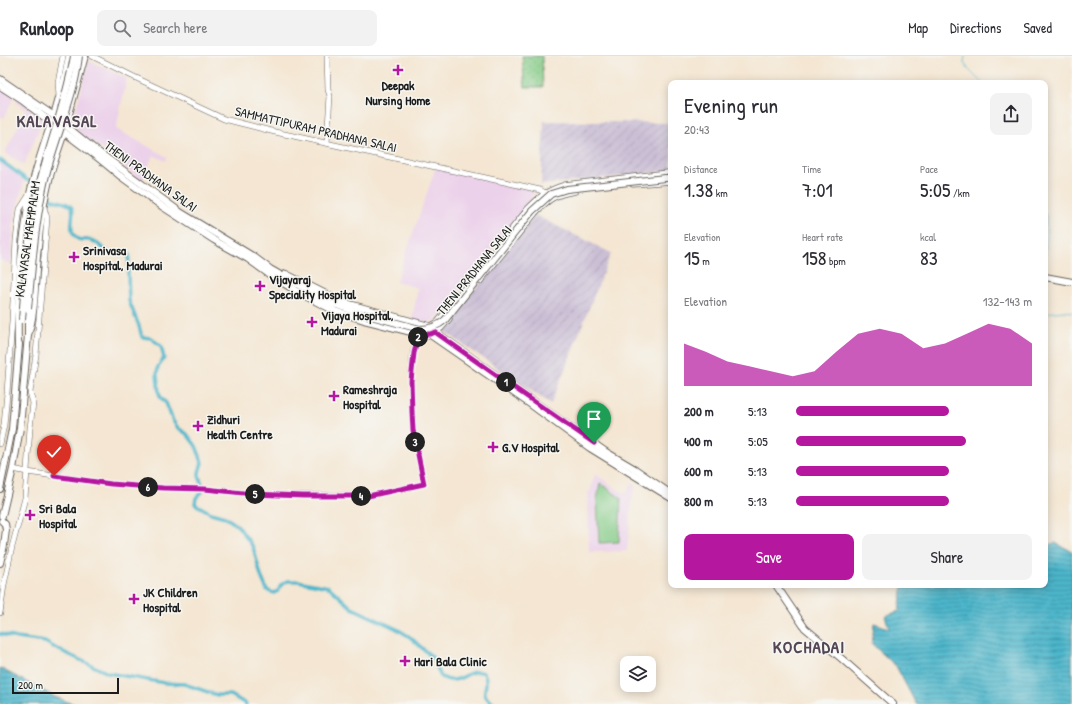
<!DOCTYPE html>
<html lang="en">
<head>
<meta charset="utf-8">
<style>
	body { margin:0; font-family:"Patrick Hand",sans-serif; background:#f2f2f3; color:#2b2b33; height:100vh; display:flex; flex-direction:column; font-size:15px; white-space:nowrap }
	* { box-sizing:border-box; margin:0 }
	p { font-size:13px; color:#7c7c81 }
	.icon { flex:none; width:22px; height:22px; fill:none; stroke:currentColor; stroke-width:2; stroke-linecap:round; stroke-linejoin:round }
	.map { position:relative; flex:1; overflow:hidden }
	.drawer { position:absolute; left:668px; top:24px; width:380px; height:508px; display:flex; flex-direction:column; background:#fff; border-radius:8px; box-shadow:0 2px 10px #0003 }
	.drawer>* { flex:none }
	.controls { position:absolute; left:620px; top:600px; display:grid; gap:8px }
	.controls a { display:grid; place-items:center; width:36px; height:36px; border-radius:8px; background:#fff; box-shadow:0 2px 10px #0003; font-size:20px }
	.scale { position:absolute; left:12px; bottom:10px; width:107px; box-sizing:border-box; padding-left:4px; border:2px solid #1c1c1c; border-top:0; font-size:11px; line-height:14px; white-space:nowrap; color:#1c1c1c; -webkit-text-stroke:3px #f6f6f2; paint-order:stroke }
	.pin { position:absolute; display:grid; place-items:center; width:34px; height:34px; color:#fff; margin:-41px -17px; border-radius:50% 50% 50% 0; rotate:-45deg; box-shadow:0 0 4px #0007 }
	.pin .icon { rotate:45deg }
	.km { position:absolute; width:20px; height:20px; margin:-10px; border-radius:50%; background:#222; color:#fff; font-size:11px; line-height:20px; text-align:center }
	.round { display:grid; place-items:center; flex:none; width:42px; height:42px; border-radius:8px; background:#f2f2f3 }
	.summary { display:flex; align-items:center; justify-content:space-between; height:68px; padding:0 16px }
	h1 { font-size:22px; font-weight:600; line-height:30px }
	.figures { display:grid; grid-template-columns:repeat(3,1fr); gap:6px; height:68px; padding:4px 16px }
	.figures div { display:grid; align-content:center }
	.figures b { font-size:20px; font-weight:600 }
	.figures small { font-size:11px; font-weight:400 }
	.figures p { font-size:11px }
	.chart { height:112px; padding:8px 16px }
	.chart p { display:flex; justify-content:space-between }
	.chart svg { width:100%; height:72px; margin-top:4px; fill:#b5179e; opacity:.7 }
	.cta { display:flex; gap:8px; margin-top:auto; padding:8px 16px }
	.cta a { flex:1; height:46px; border-radius:8px; background:#b5179e; color:#fff; font-size:16px; font-weight:600; line-height:46px; text-align:center }
	.cta a+a { background:#f2f2f3; color:#2b2b33 }
	ul { padding:0 16px; list-style:none; font-size:13px }
	li { display:grid; grid-template-columns:64px 48px 1fr; align-items:center; height:30px }
	li i { height:10px; border-radius:5px; background:#b5179e }
	header { display:flex; align-items:center; gap:24px; box-sizing:border-box; height:56px; padding:0 20px; background:#fff; border-bottom:1px solid #e1e1e2 }
	header strong { font-size:19px }
	nav { display:flex; gap:22px; margin-inline-start:auto; font-size:14px }
	.search { width:280px; height:36px; background:#f2f2f3; display:flex; align-items:center; gap:10px; box-sizing:border-box; padding:0 14px; border-radius:8px; color:#7c7c81; font-size:15px }
	.map>svg:first-child { display:block }
</style>
</head>
<body>
<header>
<strong>Runloop</strong>
<div class="search"><svg class="icon" aria-label="search" viewBox="0 0 24 24"><circle cx="10" cy="10" r="6"/><path d="M15 15l6 6"/></svg>Search here</div>
<nav><a>Map</a><a>Directions</a><a>Saved</a></nav>
</header>
<div class="map">
<svg width="1072" height="648" viewBox="0 0 1072 648">
	<defs>
		<pattern id="industrial-furrows" width="10" height="10" patternUnits="userSpaceOnUse"><rect width="10" height="10" fill="#cbbfd5"/><path d="M-1 1l2-2M0 10L10 0M9 11l2-2" fill="none" stroke="#aea4b6"/></pattern>
		<pattern id="green-dots" width="8" height="8" patternUnits="userSpaceOnUse"><rect width="8" height="8" fill="#83ca85"/><path d="M2 2h.1M6 6h.1" fill="none" stroke="#71ad72" stroke-width="1.8" stroke-linecap="round"/></pattern>
		<pattern id="water-rules" width="6" height="5" patternUnits="userSpaceOnUse"><rect width="6" height="5" fill="#4db6cb"/><path d="M0 2.5h6" fill="none" stroke="#3f93a4"/></pattern>
	</defs>
	<rect width="100%" height="100%" fill="#f6f6f2"/>
	<filter id="ink" filterUnits="userSpaceOnUse"><feTurbulence type="fractalNoise" baseFrequency=".025" numOctaves="2"/><feDisplacementMap in="SourceGraphic" scale="8" xChannelSelector="R" yChannelSelector="G"/><feConvolveMatrix kernelMatrix="1 2 1 2 8 2 1 2 1" color-interpolation-filters="sRGB"/></filter>
	<filter id="wash" filterUnits="userSpaceOnUse"><feTurbulence type="fractalNoise" baseFrequency=".012" numOctaves="4" result="noise"/><feDisplacementMap in="SourceGraphic" scale="16" xChannelSelector="R" yChannelSelector="G"/><feGaussianBlur stdDeviation="0.9" result="paint"/><feColorMatrix in="noise" values="0 0 0 0 0 0 0 0 0 0 0 0 0 0 0 0 0 1.4 0 .05"/><feComposite in="paint" operator="in"/></filter>
	<g filter="url(#wash)">
		<rect width="100%" height="100%" fill="#f4e6d2"/>
		<g fill="#ecd1ea">
			<polygon points="89,5 127,22 116,73 167,101 166,105 153,99 142,126 110,99 76,74 73,64"/>
			<polygon points="0,31 14,41 4,62 0,60"/>
			<polygon points="18,42 43,63 24,109 5,97 26,54 16,47"/>
			<polygon points="0,106 9,112 24,125 14,162 11,208 0,204"/>
			<polygon points="436,111 536,134 523,154 435,264 428,267 412,263 418,232 396,226"/>
			<polygon points="595,418 625,438 632,428 635,429 632,444 627,495 589,496 588,436 590,436"/>
		</g>
		<g fill="url(#industrial-furrows)">
			<polygon points="544,65 671,67 671,115 668,115 541,129"/>
			<polygon points="535,159 611,197 551,348 442,274"/>
		</g>
		<polygon fill="url(#green-dots)" stroke="#507350" points="522,0 542,0 543,31 525,31"/>
		<polygon fill="#83ca85" stroke="#507350" points="600,427 621,442 619,486 599,487 597,444"/>
		<g fill="url(#water-rules)" stroke="#346974">
			<polygon points="1055,487 1072,495 1072,646 1061,648 916,648 896,610 872,588 874,567 889,572 885,560 899,555 903,529 1045,529 1045,490"/>
			<polygon points="0,612 55,641 74,648 0,648"/>
		</g>
		<g fill="none" stroke-linecap="round" stroke-linejoin="round">
			<g stroke="#4db6cb" stroke-width="1">
				<polyline points="965,0 964,6 968,13 982,27"/>
				<polyline points="1045,158 1046,160 1047,180 1045,200"/>
				<polyline points="1045,257 1065,255 1072,256"/>
			</g>
			<g stroke="#4db6cb" stroke-width="3.5">
				<polyline points="0,104 27,124 34,127"/>
				<path d="M48,134l3,9c6,2 13,3 18,6 10,5 -5,25 9,34 3,2 8,0 12,1 8,1 13,11 21,13 6,1 12,-2 18,2l-1,19 1,27 10,25 3,11 9,1 10,8 3,12 -6,9 -1,8 2,18 2,5 5,5 7,18 5,7 9,6 9,12 5,13 1,4 -3,9v4l4,11 -1,5 -6,6 -1,6 16,9 14,4 13,9 15,21 8,29 6,14 7,3 4,-2 3,-6 6,-4h11l31,6 23,21 45,21 13,8 23,21 8,19c3,1 6,3 9,3 14,2 19,-13 34,-7 8,14 -9,20 11,31"/>
				<polyline points="0,578 17,582 45,586 57,593 108,617 165,627 184,628 217,639 231,639 246,648"/>
			</g>
		</g>
	</g>
	<g filter="url(#ink)">
		<g fill="none" stroke-linecap="round" stroke-linejoin="round">
			<defs>
				<g id="tertiary">
					<polyline points="92,0 132,20 224,63 275,76 509,127 540,134 545,137"/>
					<polyline points="59,40 58,27 63,0"/>
					<polyline points="327,87 330,40 328,34 327,0"/>
					<polyline points="0,388 4,369 7,337 12,265 16,184 20,153 29,139"/>
					<polyline points="13,413 27,416 111,428 163,432 205,433 253,438 281,439 368,440 424,428 413,374 412,356 411,325 413,297 419,278"/>
					<polyline points="0,557 4,529 12,491 25,442 30,372 33,347 30,336 36,299 47,162 44,152"/>
				</g>
				<g id="secondary">
					<polyline points="633,128 671,125"/>
					<path d="M480,225l55,-68c13,-14 20,-19 40,-22"/>
					<path d="M433,269l5,-3 90,-113c14,-14 18,-18 37,-24l103,-12 3,1"/>
					<polyline points="435,276 441,272 449,263"/>
				</g>
				<g id="primary">
					<polyline points="0,23 54,60 97,95 180,156 254,201 270,213 330,247 363,258"/>
					<polyline points="0,30 23,45 97,101 119,119 163,151 214,184 248,203 273,221 303,239 335,255 364,264 419,278 429,278 435,276"/>
					<polyline points="56,62 54,60 65,21 69,0"/>
					<polyline points="64,69 66,69 85,0"/>
					<polyline points="286,218 342,246 360,251 429,270"/>
					<polyline points="1045,221 1072,226"/>
					<polyline points="433,274 490,315 606,396 635,413 671,438"/>
					<polyline points="429,276 429,278 530,348 590,392 671,442"/>
					<path d="M28,279c9,-28 6,-59 10,-88 2,-23 6,-46 11,-67 4,-16 10,-32 15,-47l-2,-3"/>
					<path d="M18,291c-1,-42 1,-84 8,-125 1,-9 2,-19 4,-28 5,-24 13,-47 21,-70h4"/>
					<polyline points="0,433 12,373 19,288"/>
					<polyline points="2,460 13,413 20,372 28,279 28,253"/>
					<polyline points="0,507 4,489 6,474 5,468 2,465"/>
					<polyline points="776,529 805,572 842,603 893,648"/>
				</g>
			</defs>
			<use href="#tertiary" stroke="#68635c" stroke-width="6"/>
			<use href="#secondary" stroke="#68635c" stroke-width="7"/>
			<use href="#primary" stroke="#68635c" stroke-width="8"/>
			<use href="#tertiary" stroke="#fff" stroke-width="5"/>
			<use href="#secondary" stroke="#fff" stroke-width="5.5"/>
			<use href="#primary" stroke="#fff" stroke-width="6"/>
			<defs>
				<g id="primary-bridge">
					<path d="M28,253c4,-43 7,-87 17,-130 8,-33 22,-65 30,-99 2,-8 3,-16 4,-24"/>
					<path d="M363,258l57,15c10,0 17,-2 25,-9l87,-109 19,-17 16,-5 98,-11h6"/>
					<path d="M22,264c3,-36 5,-73 11,-108 10,-53 32,-103 41,-156"/>
				</g>
			</defs>
			<use href="#primary-bridge" stroke="#68635c" stroke-width="8" stroke-linecap="butt"/>
			<use href="#primary-bridge" stroke="#fff" stroke-width="6"/>
		</g>
	</g>
	<g fill="none" stroke-linecap="round" stroke-linejoin="round" filter="url(#ink)">
		<defs>
			<polyline id="route" points="54,420 111,428 163,432 205,433 253,438 303,440 368,440 424,428 413,374 412,356 411,325 414,297 419,278 430,278 435,276 490,315 594,387"/>
		</defs>
		<use href="#route" stroke="#fff" stroke-width="8"/>
		<use href="#route" stroke="#b5179e" stroke-width="5"/>
	</g>
	<g fill="#b5179e" stroke="#f6f6f2" stroke-width="1.5">
		<path d="M396 8h4v4h4v4h-4v4h-4v-4h-4v-4h4z"/>
		<path d="M72 195h4v4h4v4h-4v4h-4v-4h-4v-4h4z"/>
		<path d="M258 224h4v4h4v4h-4v4h-4v-4h-4v-4h4z"/>
		<path d="M310 260h4v4h4v4h-4v4h-4v-4h-4v-4h4z"/>
		<path d="M332 334h4v4h4v4h-4v4h-4v-4h-4v-4h4z"/>
		<path d="M196 364h4v4h4v4h-4v4h-4v-4h-4v-4h4z"/>
		<path d="M491 385h4v4h4v4h-4v4h-4v-4h-4v-4h4z"/>
		<path d="M28 453h4v4h4v4h-4v4h-4v-4h-4v-4h4z"/>
		<path d="M132 537h4v4h4v4h-4v4h-4v-4h-4v-4h4z"/>
		<path d="M403 599h4v4h4v4h-4v4h-4v-4h-4v-4h4z"/>
	</g>
	<g text-anchor="middle" stroke-width="3" stroke-linejoin="round" paint-order="stroke">
		<g font-size="13" font-weight="bold" fill="#1c1c1c" stroke="#f6f6f2" text-anchor="start">
			<text x="398" y="34" text-anchor="middle">Deepak<tspan x="398" dy="15">Nursing Home</tspan></text>
			<text x="83" y="199">Srinivasa<tspan x="83" dy="15">Hospital, Madurai</tspan></text>
			<text x="269" y="228">Vijayaraj<tspan x="269" dy="15">Speciality Hospital</tspan></text>
			<text x="321" y="264">Vijaya Hospital,<tspan x="321" dy="15">Madurai</tspan></text>
			<text x="343" y="338">Rameshraja<tspan x="343" dy="15">Hospital</tspan></text>
			<text x="207" y="368">Zidhuri<tspan x="207" dy="15">Health Centre</tspan></text>
			<text x="502" y="396">G.V Hospital</text>
			<text x="39" y="457">Sri Bala<tspan x="39" dy="15">Hospital</tspan></text>
			<text x="143" y="541">JK Children<tspan x="143" dy="15">Hospital</tspan></text>
			<text x="414" y="610">Hari Bala Clinic</text>
		</g>
		<g font-size="13" fill="#1c1c1c" stroke="#f6f6f2">
			<text transform="translate(316 73) rotate(13)" y="5">SAMMATTIPURAM PRADHANA SALAI</text>
			<text transform="translate(151 120) rotate(36)" y="5">THENI PRADHANA SALAI</text>
			<text transform="translate(27 183) rotate(-82)" y="5">KALAVASAL MAEMPALAM</text>
			<text transform="translate(474 214) rotate(-51)" y="5">THENI PRADHANA SALAI</text>
		</g>
		<g font-size="17" font-weight="bold" letter-spacing="1" fill="#544654" stroke="#f6f6f2">
			<text x="57" y="71">KALAVASAL</text>
			<text x="809" y="597">KOCHADAI</text>
		</g>
	</g>
</svg>
<div class="controls">
<a><svg class="icon" aria-label="layers" viewBox="0 0 24 24"><path d="M12 4l9 5-9 5-9-5zM3 14l9 5 9-5"/></svg></a>
</div>
<div class="scale">200 m</div>
<div class="pin" style="left:594px;top:387px;background:#1e9e55"><svg class="icon" aria-label="arrive" viewBox="0 0 24 24"><path d="M6 21V4h12l-3 4 3 4H6"/></svg></div>
<div class="pin" style="left:54px;top:420px;background:#d93025"><svg class="icon" aria-label="check" viewBox="0 0 24 24"><path d="M5 12l5 5 9-10"/></svg></div>
<b class="km" style="left:506px;top:326px">1</b>
<b class="km" style="left:418px;top:281px">2</b>
<b class="km" style="left:415px;top:386px">3</b>
<b class="km" style="left:361px;top:440px">4</b>
<b class="km" style="left:255px;top:438px">5</b>
<b class="km" style="left:148px;top:431px">6</b>
<section class="drawer">
<div class="summary"><div><h1>Evening run</h1><p>20:43</p></div><a class="round"><svg class="icon" aria-label="share" viewBox="0 0 24 24"><path d="M12 15V3M7 8l5-5 5 5M5 13v7h14v-7"/></svg></a></div>
<div class="figures">
<div><p>Distance</p><b>1.38<small> km</small></b></div>
<div><p>Time</p><b>7:01</b></div>
<div><p>Pace</p><b>5:05<small> /km</small></b></div>
</div>
<div class="figures">
<div><p>Elevation</p><b>15<small> m</small></b></div>
<div><p>Heart rate</p><b>158<small> bpm</small></b></div>
<div><p>kcal</p><b>83</b></div>
</div>
<div class="chart"><p><span>Elevation</span>132–143 m</p>
<svg viewBox="0 0 160 44" preserveAspectRatio="none"><path d="M0 44V18L10 23L20 29L30 32L40 35L50 38L60 35L70 23L80 12L90 9L100 12L110 21L120 18L130 12L140 6L150 9L160 18V44z"/></svg>
</div>
<ul>
<li><b>200 m</b>5:13<i style="width:65%"></i></li>
<li><b>400 m</b>5:05<i style="width:72%"></i></li>
<li><b>600 m</b>5:13<i style="width:65%"></i></li>
<li><b>800 m</b>5:13<i style="width:65%"></i></li>
</ul>
<div class="cta"><a>Save</a><a>Share</a></div>
</section>
</div>
</body>
</html>
